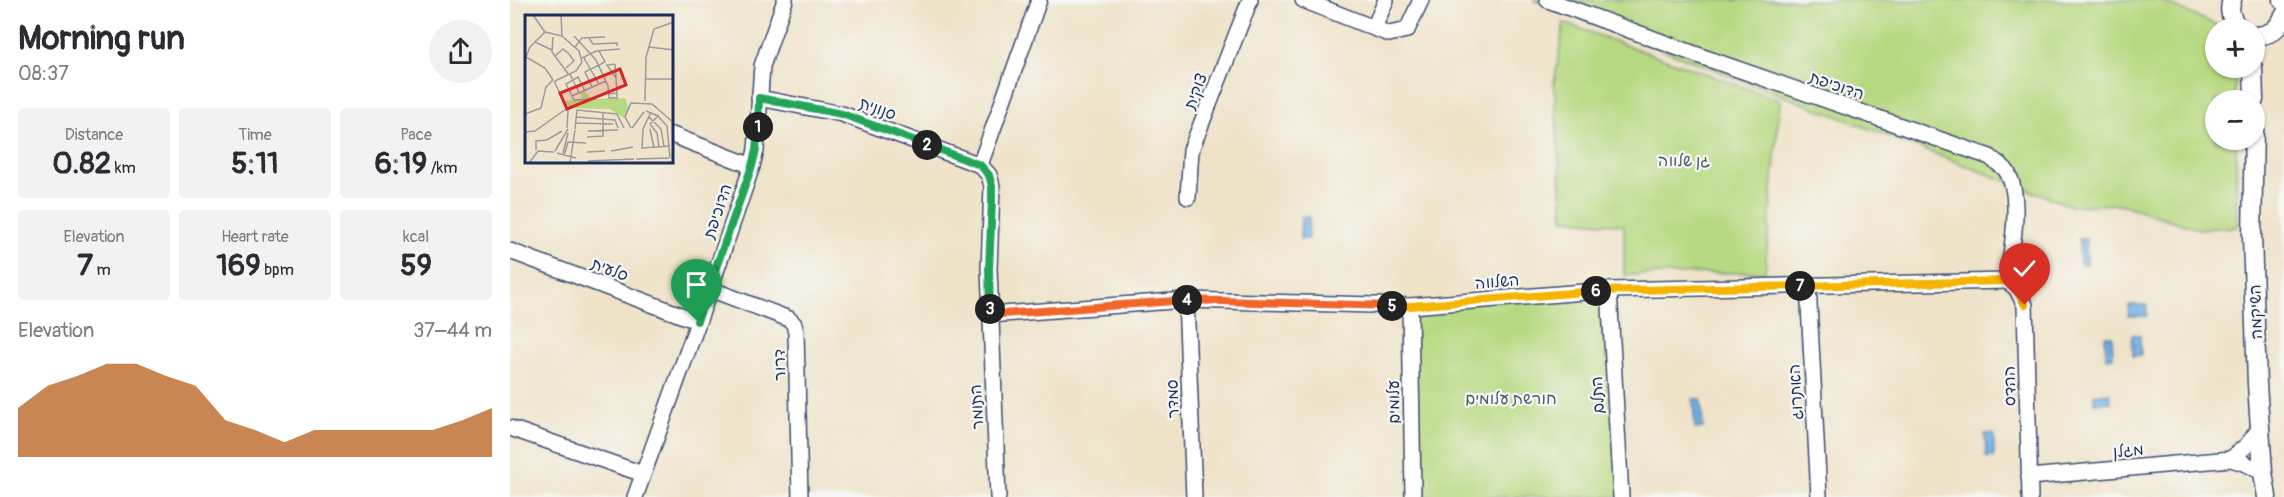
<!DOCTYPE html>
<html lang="en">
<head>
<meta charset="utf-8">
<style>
	body { margin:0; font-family:Pangolin,"Playpen Sans Hebrew",sans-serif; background:#f2f2f3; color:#2b2b33; height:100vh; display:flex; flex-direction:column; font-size:22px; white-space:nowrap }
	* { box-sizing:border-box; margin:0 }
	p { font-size:20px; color:#7c7c81 }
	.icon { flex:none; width:33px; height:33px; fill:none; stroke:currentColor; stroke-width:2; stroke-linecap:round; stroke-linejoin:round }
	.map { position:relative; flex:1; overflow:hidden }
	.panel { display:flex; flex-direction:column; background:#fff; width:510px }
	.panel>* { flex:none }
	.controls { position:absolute; left:1695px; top:18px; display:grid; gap:12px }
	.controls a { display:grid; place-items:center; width:60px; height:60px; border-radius:50%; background:#fff; box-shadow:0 2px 4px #0004; font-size:30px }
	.pin { position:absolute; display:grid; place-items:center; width:51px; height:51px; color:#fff; margin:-62px -26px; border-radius:50% 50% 50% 0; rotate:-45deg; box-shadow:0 0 6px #0007 }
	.pin .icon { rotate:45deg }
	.km { position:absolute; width:30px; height:30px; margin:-15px; border-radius:50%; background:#222; color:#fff; font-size:16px; line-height:30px; text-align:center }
	.round { display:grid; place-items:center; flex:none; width:63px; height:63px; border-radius:32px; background:#f2f2f3 }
	.headline { display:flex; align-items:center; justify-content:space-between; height:102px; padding:0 18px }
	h1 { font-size:33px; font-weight:700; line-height:45px }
	.metrics { display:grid; grid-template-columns:repeat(3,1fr); gap:9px; height:102px; padding:6px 18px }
	.metrics div { display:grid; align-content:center; border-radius:6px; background:#f2f2f3; text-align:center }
	.metrics b { font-size:30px; font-weight:700 }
	.metrics small { font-size:16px; font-weight:400 }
	.metrics p { font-size:16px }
	.chart { height:168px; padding:12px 18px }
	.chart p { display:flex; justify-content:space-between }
	.chart svg { width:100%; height:108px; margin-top:6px; fill:#b45309; opacity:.7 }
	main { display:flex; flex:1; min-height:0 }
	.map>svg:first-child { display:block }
</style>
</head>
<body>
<main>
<section class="panel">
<div class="headline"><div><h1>Morning run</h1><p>08:37</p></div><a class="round"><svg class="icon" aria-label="share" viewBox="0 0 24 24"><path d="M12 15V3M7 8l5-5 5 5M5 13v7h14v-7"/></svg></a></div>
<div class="metrics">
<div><p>Distance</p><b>0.82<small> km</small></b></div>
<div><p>Time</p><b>5:11</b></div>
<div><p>Pace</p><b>6:19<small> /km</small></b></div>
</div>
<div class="metrics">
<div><p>Elevation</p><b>7<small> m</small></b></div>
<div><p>Heart rate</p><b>169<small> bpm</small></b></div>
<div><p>kcal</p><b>59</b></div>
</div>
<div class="chart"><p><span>Elevation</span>37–44 m</p>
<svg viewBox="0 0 160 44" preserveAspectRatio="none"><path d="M0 44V24L10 15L20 11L30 6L40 6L50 11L60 15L70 29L80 33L90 38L100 33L110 33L120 33L130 33L140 33L150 29L160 24V44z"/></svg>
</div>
</section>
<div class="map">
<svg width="1774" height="497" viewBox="0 0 1774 497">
	<rect width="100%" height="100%" fill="#f6f6f2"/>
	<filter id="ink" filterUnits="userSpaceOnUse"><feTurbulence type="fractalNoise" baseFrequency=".0167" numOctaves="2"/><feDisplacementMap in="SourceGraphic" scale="12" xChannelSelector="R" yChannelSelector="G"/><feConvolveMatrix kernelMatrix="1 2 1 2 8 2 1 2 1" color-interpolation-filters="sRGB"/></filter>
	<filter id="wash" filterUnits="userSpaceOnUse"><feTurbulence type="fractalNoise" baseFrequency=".008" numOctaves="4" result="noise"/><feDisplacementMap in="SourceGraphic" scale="24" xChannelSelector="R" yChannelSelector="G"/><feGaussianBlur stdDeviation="1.35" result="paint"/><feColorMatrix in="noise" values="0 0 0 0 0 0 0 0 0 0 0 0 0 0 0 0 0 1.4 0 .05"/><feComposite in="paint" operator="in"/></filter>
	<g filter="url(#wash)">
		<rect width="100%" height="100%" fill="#efe3c9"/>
		<g fill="#b7d981" stroke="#698470" stroke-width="1.5">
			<polygon points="1023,0 1649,0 1713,28 1706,28 1706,68 1725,68 1725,100 1706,100 1706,140 1726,140 1727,227 1688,229 1610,204 1561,206"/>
			<polygon points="1054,23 1270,100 1255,272 1114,275 1114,225 1053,219 1044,83"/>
			<polygon points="1099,290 1111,497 903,497 900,306"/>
		</g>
		<g fill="#6eafe2" stroke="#446fa0" stroke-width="1.5">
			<polygon points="791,217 799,217 798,239 790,239"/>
			<polygon points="1569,239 1576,239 1577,264 1570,264"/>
			<polygon points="1619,305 1637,305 1637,316 1618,316"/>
			<polygon points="1622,335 1630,335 1631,355 1623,356"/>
			<polygon points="1595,336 1602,336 1603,357 1596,358"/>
			<polygon points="1600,393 1601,402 1584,403 1584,395"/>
			<polygon points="1183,399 1191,399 1193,428 1185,429"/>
			<polygon points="1475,434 1484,434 1484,457 1476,457"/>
		</g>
	</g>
	<g filter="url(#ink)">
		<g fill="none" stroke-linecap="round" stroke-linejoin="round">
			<defs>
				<g id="minor">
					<polyline points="793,0 879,34 897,30 911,0"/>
					<path d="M1038,0l155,57 287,100c4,4 11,8 15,12 19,25 6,83 2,112"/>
					<polyline points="864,28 876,0"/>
					<polyline points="249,98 332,114 470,165"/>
					<polyline points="162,135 242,166"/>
					<polyline points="678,197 681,150 740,0"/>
					<polyline points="0,251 187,321"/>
					<polyline points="1497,281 1506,288 1515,305 1520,497"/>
					<polyline points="1298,285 1309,497"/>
					<polyline points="200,289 279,319 284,324 286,333 290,497"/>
					<polyline points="1099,290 1111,497"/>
					<polyline points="676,300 684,497"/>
					<polyline points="900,306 903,497"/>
					<polyline points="480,315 676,300 900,306 1099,290 1497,281"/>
					<polyline points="0,428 133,474"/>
					<polyline points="1721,459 1737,445 1750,428"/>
					<polyline points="1519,477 1721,459 1734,463 1753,472"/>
					<polyline points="125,497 200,289 242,166 246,150 252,66 275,0"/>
					<polyline points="488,497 479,269 482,186 479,175 470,165 529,0"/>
				</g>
				<g id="tertiary">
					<path d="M1722,0c-4,10 -1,22 8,28"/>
					<polyline points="1773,0 1774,2"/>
					<path d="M1744,36c16,0 24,-7 30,-20"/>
					<polyline points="1743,68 1744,100"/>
					<polyline points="1744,127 1742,236 1747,384 1753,472 1757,497"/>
				</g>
			</defs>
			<use href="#minor" stroke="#3b4a6e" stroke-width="18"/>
			<use href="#tertiary" stroke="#3b4a6e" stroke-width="21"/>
			<use href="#minor" stroke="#fff" stroke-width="15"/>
			<use href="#tertiary" stroke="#fff" stroke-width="18"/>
		</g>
	</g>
	<g fill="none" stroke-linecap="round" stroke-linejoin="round" filter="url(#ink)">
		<defs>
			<polyline id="split-1" points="187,321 242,166 246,150 248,127"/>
			<polyline id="split-2" points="248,127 249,98 332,114 417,145"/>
			<polyline id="split-3" points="417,145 470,165 479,175 482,186 482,201 479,269 480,309"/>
			<polyline id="split-4" points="480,309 480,315 677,300"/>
			<polyline id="split-5" points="677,300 882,306"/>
			<polyline id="split-6" points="882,306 900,306 1086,291"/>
			<polyline id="split-7" points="1086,291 1290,286"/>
			<polyline id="split-8" points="1290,286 1497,281 1506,288 1515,305"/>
		</defs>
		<use href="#split-1" stroke="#fff" stroke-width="12"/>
		<use href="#split-2" stroke="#fff" stroke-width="12"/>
		<use href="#split-3" stroke="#fff" stroke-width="12"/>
		<use href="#split-4" stroke="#fff" stroke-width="12"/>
		<use href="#split-5" stroke="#fff" stroke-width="12"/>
		<use href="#split-6" stroke="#fff" stroke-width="12"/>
		<use href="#split-7" stroke="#fff" stroke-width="12"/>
		<use href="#split-8" stroke="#fff" stroke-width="12"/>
		<use href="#split-1" stroke="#22a559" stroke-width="8"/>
		<use href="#split-2" stroke="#22a559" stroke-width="8"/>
		<use href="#split-3" stroke="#22a559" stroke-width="8"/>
		<use href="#split-4" stroke="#f0652b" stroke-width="8"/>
		<use href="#split-5" stroke="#f0652b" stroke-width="8"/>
		<use href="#split-6" stroke="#f5b400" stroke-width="8"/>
		<use href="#split-7" stroke="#f5b400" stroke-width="8"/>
		<use href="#split-8" stroke="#f5b400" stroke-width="8"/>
	</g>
	<g text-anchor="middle" stroke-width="4.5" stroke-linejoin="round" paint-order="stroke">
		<g font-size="16" fill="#1b2f5e" stroke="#f6f6f2">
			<text transform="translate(1327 85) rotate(19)" y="6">הדוכיפת</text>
			<text transform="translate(685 91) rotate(-69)" y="6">צוקית</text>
			<text transform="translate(368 108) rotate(20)" y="6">סנונית</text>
			<text transform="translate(207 211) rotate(-71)" y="6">הדוכיפת</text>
			<text transform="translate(100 269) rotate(21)" y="6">סלעית</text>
			<text transform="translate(987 281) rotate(-5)" y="6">השלווה</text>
			<text transform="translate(1745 312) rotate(-92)" y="6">השיקמה</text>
			<text transform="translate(269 365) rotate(-91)" y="6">דרור</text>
			<text transform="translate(1499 386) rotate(-91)" y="6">ההדס</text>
			<text transform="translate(1285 392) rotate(-93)" y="6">האתרוג</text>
			<text transform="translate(1087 395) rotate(-93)" y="6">התלם</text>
			<text transform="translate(662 399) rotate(-92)" y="6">סמדר</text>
			<text transform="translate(883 402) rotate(-91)" y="6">עלומים</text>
			<text transform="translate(466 407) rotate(-93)" y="6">התומר</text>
			<text transform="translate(1618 450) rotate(-5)" y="6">מגלן</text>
		</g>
		<g font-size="16" fill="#425a67" stroke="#f6f6f2">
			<text x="1174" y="166">גן שלווה</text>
			<text x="1001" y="404">חורשת עלומים</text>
		</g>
	</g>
	<g transform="translate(15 15)">
		<rect width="148" height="148" fill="#efe3c9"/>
		<path d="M60,76l6,8 34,-1 4,10 -5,10 -14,-9 -42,-1 -3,-7 17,-2 -2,-6z" fill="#b7d981"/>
		<path fill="none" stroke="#9a9b9e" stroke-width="1.5" d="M8,0l12,17 17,4M36,0l1,21M49,21l22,24 12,26 1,12h8v-5M28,22l-1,15 17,23M64,23l4,6 24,-1v3M10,27l17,8M50,32l7,-9 23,-1M124,32l25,3M30,41l8,-7 6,5 5,7 -8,7M1,42l19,11 8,12M1,42l4,-10 15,-15M57,43l14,-7 24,-2M59,43l15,26M90,49l-8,1 9,13M45,59l9,19M121,64h28M29,66l13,27M30,66l21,-10 6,-9 -3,-11 -17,-15M67,72l-7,-15 20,-10 -6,-11M83,79l9,-1 -2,-29M47,81l-6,-12 12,-7 7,14M47,81l34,-15M47,81l2,4 22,-1M120,86l1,-44 8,-28 20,-7M121,96l12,5 9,10 3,32M126,97l-8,17 -1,19 28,-2M0,99l16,-6 5,-21 7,-7M133,101l-8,8 7,9 2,15M51,102l39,3 3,8M124,102l12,12 3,18M51,108l37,1M42,113l1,-18M106,113l-6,-11 6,-14 21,1 22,19M107,113l12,-16M50,114l2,-19 40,4 7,14M125,114l4,19M63,116l30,-1M0,117l10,-1 31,-22M62,122l16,-1v-23M11,135v-9l11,-1 15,-9M30,136l13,-22M86,136l22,-4M62,137l18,-1M32,138l19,5M38,138l5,-20M39,141l4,-14 18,1M111,144l33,-1M63,146l46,-2M4,148l9,-12 16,1M45,148l5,-33"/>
		<path fill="#d62828" fill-opacity="0.15" stroke="#d62828" stroke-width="3" d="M95,54l6,16 -59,24 -7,-16z"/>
		<rect width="148" height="148" fill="none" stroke="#1b2f5e" stroke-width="3"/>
	</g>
</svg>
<div class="controls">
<a>+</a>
<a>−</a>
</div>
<div class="pin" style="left:187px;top:321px;background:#1e9e55"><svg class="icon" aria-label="arrive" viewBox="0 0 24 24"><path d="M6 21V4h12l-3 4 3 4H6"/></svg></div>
<div class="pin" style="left:1515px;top:305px;background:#d93025"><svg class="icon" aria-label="check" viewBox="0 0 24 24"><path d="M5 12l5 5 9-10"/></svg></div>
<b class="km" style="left:248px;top:127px">1</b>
<b class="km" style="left:417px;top:145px">2</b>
<b class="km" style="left:480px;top:309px">3</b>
<b class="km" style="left:677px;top:300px">4</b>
<b class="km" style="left:882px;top:306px">5</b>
<b class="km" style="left:1086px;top:291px">6</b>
<b class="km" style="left:1290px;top:286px">7</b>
</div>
</main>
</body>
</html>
